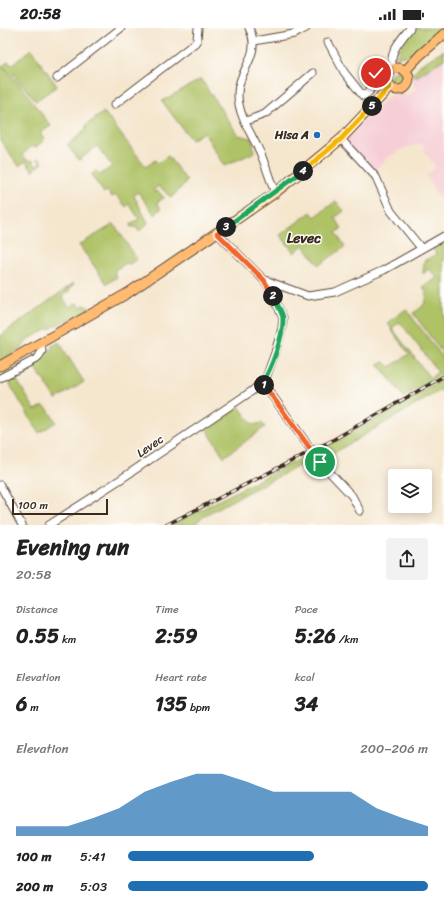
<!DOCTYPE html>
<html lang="en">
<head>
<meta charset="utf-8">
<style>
	body { margin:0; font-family:Sriracha,sans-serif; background:#f2f2f2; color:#222; height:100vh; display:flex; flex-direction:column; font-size:15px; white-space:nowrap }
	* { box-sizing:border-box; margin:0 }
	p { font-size:13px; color:#767676 }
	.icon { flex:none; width:22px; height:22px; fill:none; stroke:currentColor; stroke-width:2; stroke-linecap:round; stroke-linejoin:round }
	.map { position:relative; height:497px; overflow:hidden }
	.details { display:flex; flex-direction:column; background:#fff; flex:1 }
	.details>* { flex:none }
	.fabs { position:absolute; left:388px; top:441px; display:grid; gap:8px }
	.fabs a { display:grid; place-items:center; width:44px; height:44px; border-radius:4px; background:#fff; box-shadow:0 2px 10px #0003; font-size:20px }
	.scale { position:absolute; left:12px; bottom:10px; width:96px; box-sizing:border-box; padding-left:4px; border:2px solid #3b2a1e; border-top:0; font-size:11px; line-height:14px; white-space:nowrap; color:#3b2a1e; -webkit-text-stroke:3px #fdfcf7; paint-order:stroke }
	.pin { position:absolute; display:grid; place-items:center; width:34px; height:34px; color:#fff; margin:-17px; border:2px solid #fff; border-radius:50%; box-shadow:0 1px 4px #0007 }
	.km { position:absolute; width:20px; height:20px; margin:-10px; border-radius:50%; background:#222; color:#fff; font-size:11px; line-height:20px; text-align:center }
	.round { display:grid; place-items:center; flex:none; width:42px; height:42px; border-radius:4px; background:#f2f2f2 }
	.head { display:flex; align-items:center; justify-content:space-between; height:68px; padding:0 16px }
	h1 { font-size:22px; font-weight:700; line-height:30px }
	.stats { display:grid; grid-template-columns:repeat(3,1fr); gap:6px; height:68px; padding:4px 16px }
	.stats div { display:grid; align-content:center }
	.stats b { font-size:20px; font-weight:700 }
	.stats small { font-size:11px; font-weight:400 }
	.stats p { font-size:11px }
	.chart { height:112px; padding:8px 16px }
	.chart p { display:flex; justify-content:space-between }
	.chart svg { width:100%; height:72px; margin-top:4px; fill:#1f6fb2; opacity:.7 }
	ul { padding:0 16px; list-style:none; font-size:13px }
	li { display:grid; grid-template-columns:64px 48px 1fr; align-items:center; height:30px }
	li i { height:10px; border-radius:5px; background:#1f6fb2 }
	.status { display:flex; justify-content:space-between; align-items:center; height:28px; padding:0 20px; background:#fff; direction:ltr }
	.status svg { height:11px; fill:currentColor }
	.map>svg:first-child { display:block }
</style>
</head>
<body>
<div class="status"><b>20:58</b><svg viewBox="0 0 49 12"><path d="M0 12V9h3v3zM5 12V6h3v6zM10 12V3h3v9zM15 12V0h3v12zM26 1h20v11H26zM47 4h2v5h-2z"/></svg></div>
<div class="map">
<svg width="444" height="497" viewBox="0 0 444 497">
	<rect width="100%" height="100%" fill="#fdfcf7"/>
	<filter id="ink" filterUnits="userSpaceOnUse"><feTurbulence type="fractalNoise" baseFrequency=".025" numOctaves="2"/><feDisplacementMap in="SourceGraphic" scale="8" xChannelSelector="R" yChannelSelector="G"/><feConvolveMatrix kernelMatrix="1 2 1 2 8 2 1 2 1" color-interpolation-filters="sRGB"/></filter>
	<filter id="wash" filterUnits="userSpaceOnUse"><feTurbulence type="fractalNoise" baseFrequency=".012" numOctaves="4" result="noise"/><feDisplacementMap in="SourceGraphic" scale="16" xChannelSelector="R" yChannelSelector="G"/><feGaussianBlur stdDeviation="0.9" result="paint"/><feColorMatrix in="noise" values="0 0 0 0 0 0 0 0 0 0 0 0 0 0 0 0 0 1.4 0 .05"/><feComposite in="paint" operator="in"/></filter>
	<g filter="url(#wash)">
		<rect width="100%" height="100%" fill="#f5e6ce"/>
		<polygon fill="#f6cfd6" points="444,22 444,178 426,147 436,139 423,122 425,120 422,116 405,120 387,130 373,144 344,112 389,68 397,65 409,68 416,61 412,51 417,40"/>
		<g fill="#afc266" stroke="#757642" fill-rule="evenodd">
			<polygon points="416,0 444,0 412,27 398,29 397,27 403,15"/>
			<polygon points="31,21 57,58 36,73 16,49 2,38 8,34 12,37"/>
			<polygon points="444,22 444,31 416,49 412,47 420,37"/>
			<polygon points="0,37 18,54 51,98 40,105 45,111 37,119 31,119 22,127 28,132 29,131 31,133 33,132 36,138 40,134 37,131 40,130 43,135 33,143 26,133 19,138 0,112"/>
			<circle cx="398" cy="51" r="8"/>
			<polygon points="201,51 238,107 251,110 255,124 224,138 204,104 191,112 162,73"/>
			<polygon points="104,84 146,139 155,132 158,135 168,128 187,153 171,170 159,158 153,162 155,164 158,163 164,170 157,174 161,181 155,187 138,164 134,168 148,195 139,204 136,199 131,199 130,197 139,191 129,176 126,179 116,167 112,169 107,163 104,165 91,147 96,143 100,147 112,138 97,118 79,132 67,117 86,102 86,97"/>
			<polygon points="336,173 344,183 335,190 342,200 336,205 345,219 319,237 303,217 294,225 280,207 311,184 315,189"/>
			<polygon points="114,196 137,231 128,237 126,235 114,243 117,249 107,256 79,217"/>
			<path d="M444,211v22l-2,2 2,2v90l-31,-42c11,-6 18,-14 10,-26l14,-9 -8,-9 -6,5 1,-13 12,-7 -5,-9z"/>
			<polygon points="74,255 69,263 62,268 69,279 77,275 81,279 84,277 90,280 87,283 28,311 22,320 0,333 0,308"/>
			<path d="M406,281l38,50v14l-40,24 -26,-33 7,-2 5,5 19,-13 -15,-20 -6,-11zM400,294l38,50 -8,6 -38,-50z"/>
			<polygon points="59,314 84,354 56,371 33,336 51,322 52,318"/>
			<polygon points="8,349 12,352 15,349 35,382 43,378 47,380 56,394 39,405 6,350"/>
			<polygon points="444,350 444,360 322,432 314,424 378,390"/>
			<polygon points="237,376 253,397 262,395 265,399 224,429 204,397"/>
			<polygon points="311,425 316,432 299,438 246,465 207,486 193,497 171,497"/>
		</g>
	</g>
	<g filter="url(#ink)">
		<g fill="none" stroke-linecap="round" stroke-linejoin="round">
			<defs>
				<g id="minor">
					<path d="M249,0c14,27 -12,43 -11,67 0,20 14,40 22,57 6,14 10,28 15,41"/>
					<polyline points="254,13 294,6 306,0"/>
					<polyline points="328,14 344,44 363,68 369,64 376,45 387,47"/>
					<path d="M393,41c-5,-17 7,-28 17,-41"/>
					<polyline points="57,50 121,0"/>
					<polyline points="114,77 195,15 197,12 198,0"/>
					<polyline points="246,93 265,86 313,45"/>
					<polyline points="341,111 376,149 391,183 421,220"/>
					<polyline points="265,252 308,268 335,264 384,242 444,208"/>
					<polyline points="0,350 38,330 42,323 41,315"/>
					<polyline points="263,355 320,434 352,468 360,483"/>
					<polyline points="0,457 22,497"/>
					<polyline points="49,497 121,451 252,363 266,350 275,325 282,300 283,290 271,262 264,252 217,205"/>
				</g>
				<g id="major">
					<circle cx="398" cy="51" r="11"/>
					<polyline points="405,43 420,27 444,6"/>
					<polyline points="0,338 128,265 275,165 341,111 390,59"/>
				</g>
			</defs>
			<use href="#minor" stroke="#574638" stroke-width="9"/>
			<use href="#major" stroke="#574638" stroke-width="11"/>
			<use href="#minor" stroke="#fff" stroke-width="7"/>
			<use href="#major" stroke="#ffbb71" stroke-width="9"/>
			<defs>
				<polyline id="rail" points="166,497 331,413 444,348"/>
			</defs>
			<use href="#rail" stroke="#3b2a1e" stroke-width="3.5"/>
			<use href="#rail" stroke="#fdfcf7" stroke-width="2" stroke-dasharray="6" stroke-linecap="butt"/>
		</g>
	</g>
	<g fill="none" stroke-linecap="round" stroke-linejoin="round" filter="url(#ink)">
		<defs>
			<polyline id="split-1" points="264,357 320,434"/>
			<path id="split-2" d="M264,357l-2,-2c9,-13 22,-48 21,-65 -1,-7 -7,-15 -10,-22"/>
			<polyline id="split-3" points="226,199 217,205 264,252 273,268"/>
			<polyline id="split-4" points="226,199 303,143"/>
			<polyline id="split-5" points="303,143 341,111 372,78"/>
			<polyline id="split-6" points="372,78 390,59 387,51 388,47 376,45"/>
		</defs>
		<use href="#split-1" stroke="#fff" stroke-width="8"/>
		<use href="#split-2" stroke="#fff" stroke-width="8"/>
		<use href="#split-3" stroke="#fff" stroke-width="8"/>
		<use href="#split-4" stroke="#fff" stroke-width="8"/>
		<use href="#split-5" stroke="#fff" stroke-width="8"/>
		<use href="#split-6" stroke="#fff" stroke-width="8"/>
		<use href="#split-1" stroke="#f0652b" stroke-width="5"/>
		<use href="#split-2" stroke="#22a559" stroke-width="5"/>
		<use href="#split-3" stroke="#f0652b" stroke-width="5"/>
		<use href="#split-4" stroke="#22a559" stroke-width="5"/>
		<use href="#split-5" stroke="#f5b400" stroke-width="5"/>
		<use href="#split-6" stroke="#f5b400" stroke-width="5"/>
	</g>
	<circle fill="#1f6fb2" stroke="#fdfcf7" stroke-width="1.5" cx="317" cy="107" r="4"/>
	<g text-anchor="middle" stroke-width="3" stroke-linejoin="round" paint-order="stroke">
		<g font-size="12" font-weight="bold" fill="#3b2a1e" stroke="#fdfcf7" text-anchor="end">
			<text x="309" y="111">Hisa A</text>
		</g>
		<g font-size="12" fill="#3b2a1e" stroke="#fdfcf7">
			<text transform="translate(150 418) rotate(-35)" y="4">Levec</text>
		</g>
		<g font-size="14" font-weight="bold" fill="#3b2a1e" stroke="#fdfcf7">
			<text x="304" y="215">Levec</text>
		</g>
	</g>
</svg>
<div class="fabs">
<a><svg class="icon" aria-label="layers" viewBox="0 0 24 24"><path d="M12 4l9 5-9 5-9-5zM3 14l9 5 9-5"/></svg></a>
</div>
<div class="scale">100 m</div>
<div class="pin" style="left:320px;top:434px;background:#1e9e55"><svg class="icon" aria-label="arrive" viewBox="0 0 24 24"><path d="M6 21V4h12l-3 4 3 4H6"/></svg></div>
<div class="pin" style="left:376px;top:45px;background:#d93025"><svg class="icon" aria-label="check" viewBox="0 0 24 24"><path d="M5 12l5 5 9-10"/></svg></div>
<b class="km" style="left:264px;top:357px">1</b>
<b class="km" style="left:273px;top:268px">2</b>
<b class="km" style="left:226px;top:199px">3</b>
<b class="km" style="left:303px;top:143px">4</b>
<b class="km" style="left:372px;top:78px">5</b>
</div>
<section class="details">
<div class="head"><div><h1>Evening run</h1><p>20:58</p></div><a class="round"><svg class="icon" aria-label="share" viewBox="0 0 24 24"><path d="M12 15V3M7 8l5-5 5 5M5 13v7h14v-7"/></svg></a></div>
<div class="stats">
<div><p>Distance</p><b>0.55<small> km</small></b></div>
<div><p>Time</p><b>2:59</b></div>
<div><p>Pace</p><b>5:26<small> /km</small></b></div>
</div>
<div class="stats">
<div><p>Elevation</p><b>6<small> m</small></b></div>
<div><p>Heart rate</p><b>135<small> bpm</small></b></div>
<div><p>kcal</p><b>34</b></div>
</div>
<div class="chart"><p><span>Elevation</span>200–206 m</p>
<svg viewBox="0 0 160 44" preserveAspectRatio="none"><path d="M0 44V38L10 38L20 38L30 33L40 27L50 17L60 11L70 6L80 6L90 11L100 17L110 17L120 17L130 17L140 27L150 33L160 38V44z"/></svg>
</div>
<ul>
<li><b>100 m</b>5:41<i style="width:62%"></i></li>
<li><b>200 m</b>5:03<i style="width:100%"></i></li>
</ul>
</section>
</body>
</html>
